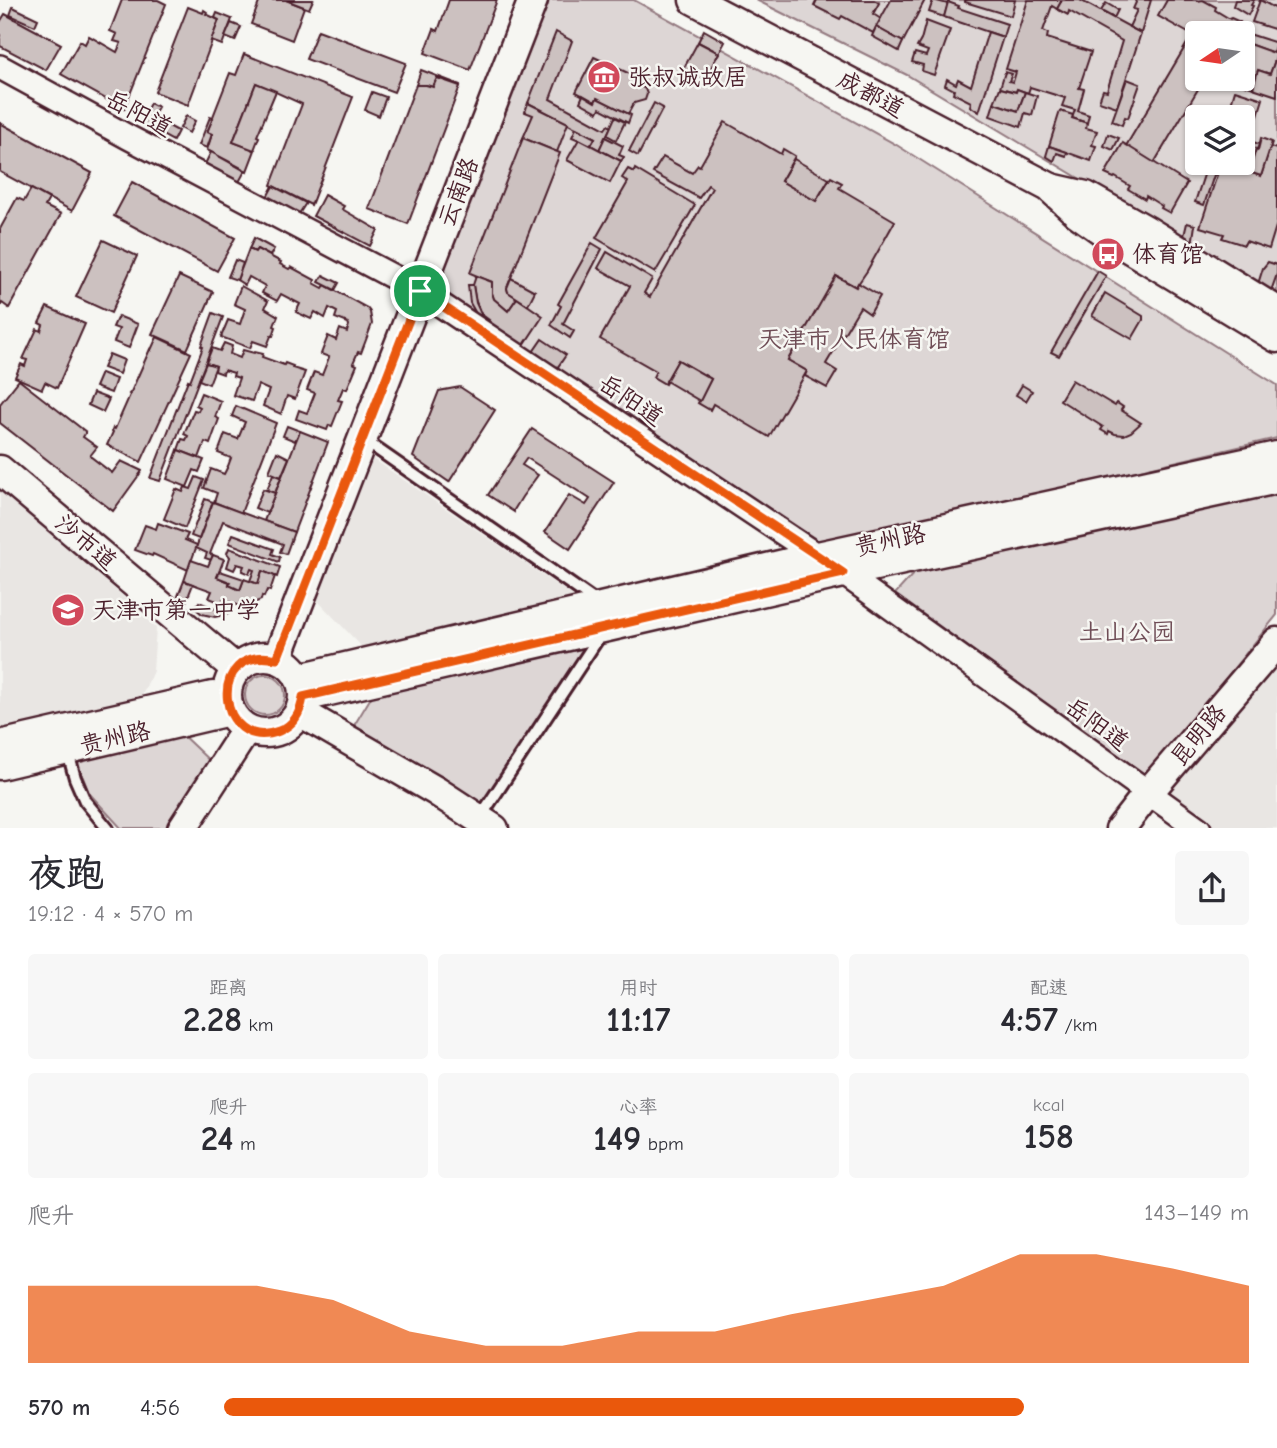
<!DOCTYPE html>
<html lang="zh">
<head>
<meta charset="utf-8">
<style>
	body { margin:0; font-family:"Comic Neue","LXGW WenKai TC",sans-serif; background:#f7f7f7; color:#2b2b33; height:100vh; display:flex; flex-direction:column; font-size:26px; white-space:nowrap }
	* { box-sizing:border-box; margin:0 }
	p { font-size:23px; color:#7c7c81 }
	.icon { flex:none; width:38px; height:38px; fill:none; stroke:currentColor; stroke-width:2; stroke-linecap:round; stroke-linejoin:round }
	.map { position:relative; height:828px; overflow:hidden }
	.sheet { display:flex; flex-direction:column; background:#fff; flex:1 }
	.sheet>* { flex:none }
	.needle { width:46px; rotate:257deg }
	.controls { position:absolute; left:1185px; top:21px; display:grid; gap:14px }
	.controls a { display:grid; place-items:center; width:70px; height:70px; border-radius:7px; background:#fff; box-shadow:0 2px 5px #0004; font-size:35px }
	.pin { position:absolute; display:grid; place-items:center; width:60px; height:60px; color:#fff; margin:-30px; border:4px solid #fff; border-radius:50%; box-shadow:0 2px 7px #0007 }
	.round { display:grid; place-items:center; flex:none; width:74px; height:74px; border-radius:7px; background:#f7f7f7 }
	.headline { display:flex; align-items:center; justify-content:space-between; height:119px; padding:0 28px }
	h1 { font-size:38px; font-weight:700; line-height:52px }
	.stats { display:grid; grid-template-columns:repeat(3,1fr); gap:10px; height:119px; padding:7px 28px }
	.stats div { display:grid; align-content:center; border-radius:7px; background:#f7f7f7; text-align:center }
	.stats b { font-size:35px; font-weight:700 }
	.stats small { font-size:19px; font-weight:400 }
	.stats p { font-size:19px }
	.chart { height:196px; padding:14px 28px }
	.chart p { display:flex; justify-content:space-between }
	.chart svg { width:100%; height:126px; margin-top:7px; fill:#ea580c; opacity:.7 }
	ul { padding:0 28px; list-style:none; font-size:23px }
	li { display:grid; grid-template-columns:112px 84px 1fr; align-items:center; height:52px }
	li i { height:18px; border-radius:9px; background:#ea580c }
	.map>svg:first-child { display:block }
</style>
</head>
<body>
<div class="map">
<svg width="1277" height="829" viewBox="0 0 1277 829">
	<rect width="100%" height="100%" fill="#f6f6f2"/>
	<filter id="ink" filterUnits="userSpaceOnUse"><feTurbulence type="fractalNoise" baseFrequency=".0143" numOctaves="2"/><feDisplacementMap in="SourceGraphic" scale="14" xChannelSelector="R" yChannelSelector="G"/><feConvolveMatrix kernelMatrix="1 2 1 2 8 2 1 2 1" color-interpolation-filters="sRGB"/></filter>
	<g filter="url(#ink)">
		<g fill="#e9e6e3">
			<polygon points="369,456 583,603 366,651 316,599"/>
			<polygon points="0,491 118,592 156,628 153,671 139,702 0,735"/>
			<polygon points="1277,665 1277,828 1211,828 1168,795"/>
		</g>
		<g fill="#ddd6d5" stroke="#947a80" stroke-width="2" fill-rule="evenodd">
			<polygon points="546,0 634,0 895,144 1277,385 1277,438 822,544 433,286"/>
			<path d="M756,0h521v297l-370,-222zM1197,33h45v46h-45zM1197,117h45v46h-45z"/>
			<polygon points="1277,492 1277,615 1147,776 895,594 915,572"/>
			<polygon points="598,632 479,810 349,734 376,689"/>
			<circle cx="265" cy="695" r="20"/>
			<polygon points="177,730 216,767 173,828 121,828 89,793 74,754"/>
		</g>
		<g fill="#ccc1c0" stroke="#4a1f2b" stroke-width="2">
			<polygon points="122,0 158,0 166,4 124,109 61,74 80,41 85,44 89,36 117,52 121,43 114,41 117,34 110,31"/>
			<polygon points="260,0 286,0 304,7 292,40 251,24"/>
			<polygon points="286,0 313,0 309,9"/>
			<polygon points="449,0 497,0 470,70 425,53 434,29 438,31"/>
			<polygon points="817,0 874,0 879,3 873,14 881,19 873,33 842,16 840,19 814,6"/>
			<polygon points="891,0 925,0 903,42 876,27"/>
			<polygon points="933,0 948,4 944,17 929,12"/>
			<polygon points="965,0 1015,0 1011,16 965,2"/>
			<polygon points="1028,0 1062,0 1057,9 1052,6 1043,31 1048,33 1047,38 1091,52 1079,88 1084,89 1078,111 1089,115 1087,123 1072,118 1075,110 1062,106 1065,98 1030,87 1028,93 1017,89 1016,92 1000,88 1005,72 1012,74 1009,81 1013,82 1016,72 1006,69"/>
			<polygon points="1062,0 1080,0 1141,33 1117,107 1099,101 1103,90 1107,91 1122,41 1069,11 1068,15 1057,9"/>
			<polygon points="1137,0 1151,0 1141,33 1129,27 1137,10 1133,9"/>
			<polygon points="1167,0 1196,0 1198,1 1203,0 1216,7 1215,10 1230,19 1231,18 1240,22 1234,33 1197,33 1197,79 1204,79 1154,163 1126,146 1192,35 1158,16"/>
			<polygon points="1235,0 1254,0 1251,5 1253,6 1248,15 1233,6"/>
			<polygon points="1260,0 1277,9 1277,22 1274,29 1252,22"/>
			<polygon points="948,2 959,6 958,8 1007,24 1003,37 944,17"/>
			<polygon points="1106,3 1118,10 1114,18 1101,11"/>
			<polygon points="13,7 38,19 35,26 10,15"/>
			<polygon points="188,7 203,13 204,10 207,12 206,14 219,20 211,41 212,41 188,105 155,92"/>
			<polygon points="217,13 232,19 222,45 211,41 219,20 215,18"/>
			<polygon points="5,14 61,44 46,70 0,46 0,22"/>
			<polygon points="926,21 950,30 934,75 922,71 923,65 912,62 915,53 926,56 928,51 917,47 921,40"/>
			<polygon points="231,23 241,27 235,41 225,37"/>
			<polygon points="876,27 903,42 899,51 872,36"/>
			<polygon points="318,30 406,63 394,92 306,59"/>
			<polygon points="704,30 725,42 719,53 698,42"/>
			<polygon points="556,32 572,41 550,99 605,129 608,125 611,127 599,150 591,145 595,138 528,103"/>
			<polygon points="988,32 1003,37 979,112 970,106 971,102 953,93 954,90 945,85 947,79 956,84 958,79 971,86"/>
			<polygon points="1249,34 1277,43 1277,47 1275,47 1273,53 1246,43"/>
			<polygon points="698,42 719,53 701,86 680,75"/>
			<polygon points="1246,43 1277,54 1270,74 1258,70 1253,88 1240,83 1241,79 1242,79 1246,62 1242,61 1242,55"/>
			<polygon points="244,54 353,97 311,205 271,185 302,104 256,83 233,142 255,150 247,171 207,150 212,134 207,132 230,73 236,75"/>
			<polygon points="1277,55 1277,96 1253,88 1258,70 1270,74"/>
			<polygon points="594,57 645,81 642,87 645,89 647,94 645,100 634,103 628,114 597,98 595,102 576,92"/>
			<polygon points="421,70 460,85 460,86 437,78 433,87 426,85 416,85"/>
			<polygon points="437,78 460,86 408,224 369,209 416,85 426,85 433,87"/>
			<polygon points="1127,79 1140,84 1128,118 1125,117 1122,125 1112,121"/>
			<polygon points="256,83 276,91 257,136 259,137 254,150 233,142"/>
			<polygon points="1000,88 1016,92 1017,89 1025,92 1018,111 994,103"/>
			<polygon points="1235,90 1263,99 1250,141 1242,138 1242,117 1227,117"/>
			<polygon points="372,92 386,97 379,116 365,110"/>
			<polygon points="1025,92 1037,96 1032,115 1025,113 1021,127 990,116 994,103 1018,111"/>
			<polygon points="583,95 595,102 597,98 631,115 628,123 600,108 598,112 580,102"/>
			<polygon points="150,103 158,107 152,117 178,131 173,141 140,123"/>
			<polygon points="528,103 568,123 557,152 523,138 533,115 525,112"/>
			<polygon points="654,103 663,108 638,156 629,151"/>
			<polygon points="1060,111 1073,115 1072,118 1087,123 1086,128 1097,131 1092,145 1096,146 1091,161 1049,146"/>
			<polygon points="186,116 195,121 189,133 180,128"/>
			<polygon points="210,117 213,118 207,132 212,134 207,148 199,145"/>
			<polygon points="615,117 625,122 616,140 607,135"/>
			<polygon points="725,122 781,154 783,149 795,156 781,181 816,201 831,177 842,183 839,188 895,221 867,271 856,287 836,276 835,279 788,360 807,371 769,437 713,404 710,410 698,403 711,379 678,360 665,384 653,377 656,371 600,339 630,286 598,268 607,252 652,279 644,293 650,297 712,188 708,185 699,198 653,173 663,157 692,173 698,165 700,166"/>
			<polygon points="0,123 92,173 72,211 0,172"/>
			<polygon points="576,128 595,138 591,145 572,137"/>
			<polygon points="1108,134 1119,138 1113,150 1104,146"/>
			<polygon points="605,137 623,146 619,155 624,157 621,161 599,150"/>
			<polygon points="523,138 560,153 507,288 508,292 517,298 508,311 494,299 492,293 492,282 470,273"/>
			<polygon points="1242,138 1259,144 1249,172 1261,176 1270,147 1277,149 1277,223 1269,249 1246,241 1244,245 1222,238 1224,234 1200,227 1221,163 1242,163"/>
			<polygon points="1261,138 1272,142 1261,176 1249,172 1256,149 1258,150"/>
			<polygon points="579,139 621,161 610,183 567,160"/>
			<polygon points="1123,143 1187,183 1170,213 1161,208 1162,206 1146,196 1145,199 1128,189 1130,186 1115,177 1114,178 1105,174"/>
			<polygon points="1049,146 1067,152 1066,156 1057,153 1054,161 1046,156"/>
			<polygon points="211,152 245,171 239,182 205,164"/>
			<polygon points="794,159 829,179 816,201 781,181"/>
			<polygon points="1208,163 1218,163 1204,205 1195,202"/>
			<polygon points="628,169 634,172 635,169 695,205 655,273 596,238 628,182 622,178"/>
			<polygon points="132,182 235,238 217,271 114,216"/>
			<polygon points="273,186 306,203 299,214 267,197"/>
			<polygon points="31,189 49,199 45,206 61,214 9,308 2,303 0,307 0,229 17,198 24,201"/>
			<polygon points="324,195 344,206 342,209 378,230 370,246 313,216"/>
			<polygon points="1187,223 1195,225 1192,245 1183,240"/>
			<polygon points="254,238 274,249 270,256 257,249 255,252 249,249"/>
			<polygon points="103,240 137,256 111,313 76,297"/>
			<polygon points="592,243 602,249 563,324 574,331 570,338 551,325 561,306 558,304"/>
			<polygon points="249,249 255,252 257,249 281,262 280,264 289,269 291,267 315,280 314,283 323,288 325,285 367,308 370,312 372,324 361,353 358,352 353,363 357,365 347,389 343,388 338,400 342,401 332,426 329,425 327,430 296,419 299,410 307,413 315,393 307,390 314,372 322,375 329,357 321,354 328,336 336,340 340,329 347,332 349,325 348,323 335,318 337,312 329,308 325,318 315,312 311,319 296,312 300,304 281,294 277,301 262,293 265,286 249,277 245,285 237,280"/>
			<polygon points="235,260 243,263 237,280 228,277"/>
			<polygon points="1268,262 1277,265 1277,274 1271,291 1258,284 1263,268"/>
			<polygon points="1098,271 1106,276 1059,356 1051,352"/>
			<polygon points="323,275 339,283 335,290 319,282"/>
			<polygon points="179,276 213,292 187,350 152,334"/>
			<polygon points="476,276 492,282 492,293 494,299 508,311 517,298 543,316 522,348 486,324 489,320 481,314 475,299 473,285"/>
			<polygon points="836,276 856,287 858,283 880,296 870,314 860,307 826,364 837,371 827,388 805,376 807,371 788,360"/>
			<polygon points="511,278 535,291 528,305 508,292 507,288"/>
			<polygon points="468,285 473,285 476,303 481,314 478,317 470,303"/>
			<polygon points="241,286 268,301 265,308 278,316 274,326 276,327 273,336 271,336 267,346 253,341 250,348 221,337 228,320 240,324 245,309 234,304"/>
			<polygon points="1105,293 1143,316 1143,320 1132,339 1092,316"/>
			<polygon points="47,307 85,324 57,388 45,382 42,389 15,377 21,364 25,366 27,360 23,359 37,329 41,331 43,325 39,323"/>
			<polygon points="213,313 223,317 160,481 150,478 188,380 190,381 203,347 201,346"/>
			<polygon points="118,316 138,324 129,348 114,342 119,329 113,327"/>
			<polygon points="157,337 191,353 141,462 107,445 113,432 112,431 113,428 115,429 130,395 129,394 131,392 150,349 151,350"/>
			<polygon points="542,339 566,355 555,371 531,355"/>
			<polygon points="224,343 232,346 230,354 240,358 243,350 254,353 255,352 263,354 262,357 284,365 285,363 293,366 292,368 305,372 295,399 287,396 281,414 263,406 269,390 258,385 252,401 233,395 239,378 233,376 234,373 224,370 223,374 215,371 216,366 206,363 212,348 220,351"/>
			<polygon points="109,354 124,360 119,374 103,368"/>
			<polygon points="678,360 711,379 700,401 666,381"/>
			<polygon points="206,363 216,366 209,384 199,380"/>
			<polygon points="101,373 116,379 111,393 95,387"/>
			<polygon points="19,380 86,432 83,437 97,447 90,456 112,473 121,461 142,471 113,511 0,423 0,404"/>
			<polygon points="1072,380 1115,406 1117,403 1123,407 1121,410 1141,423 1131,432 1124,435 1115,434 1109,431 1108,434 1101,430 1103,427 1060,400"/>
			<polygon points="1022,385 1032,391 1026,401 1016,395"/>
			<polygon points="460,387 495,410 449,482 413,457 439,391"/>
			<polygon points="93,393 109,399 103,412 88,405"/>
			<polygon points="201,393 221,401 215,417 219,419 210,444 205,442 199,458 178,450 182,439 186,440 188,436 184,434 194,410 198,411 200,407 196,405"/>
			<polygon points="236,406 276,423 241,513 214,502 217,493 204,488 211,469 224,474 228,466 231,458 218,453 225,434 238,439 245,422 232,416"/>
			<polygon points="287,426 300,431 295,441 283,436"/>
			<polygon points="532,429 614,482 570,549 545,532 569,495 586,505 590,499 527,458 522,465 538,475 522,497 514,510 514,512 488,495"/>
			<polygon points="300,431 328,442 294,532 264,521"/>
			<polygon points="178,450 204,460 199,472 194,470 187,487 167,479"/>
			<polygon points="277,452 289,458 281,477 269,472"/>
			<polygon points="273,474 281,477 275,493 267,490"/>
			<polygon points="196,477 204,480 185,528 164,519 176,489 183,492 185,487 191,489"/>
			<polygon points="263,489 275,493 267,513 255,508"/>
			<polygon points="205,499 213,502 199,539 191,536"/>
			<polygon points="213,502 294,532 286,554 280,552 283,544 223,521 210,554 213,555 211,560 205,558 207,553 196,548"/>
			<polygon points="158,523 188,534 185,540 197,545 188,570 153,554 152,556 135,550 145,525 156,529"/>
			<polygon points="233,534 274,549 272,554 280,557 279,562 229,543"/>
			<polygon points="229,548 280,567 277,577 262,571 258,584 250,581 254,570 251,569 249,574 242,571 244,566 237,564 234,570 227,567 230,557 227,553"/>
			<polygon points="213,555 224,559 217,577 230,582 229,585 240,590 244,579 258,584 262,571 275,576 270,591 267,590 264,597 262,596 261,600 249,605 245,603 243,607 223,600 222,603 209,598 212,591 184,581 191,560 208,566"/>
			<polygon points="220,571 244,579 240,590 229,585 230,582 217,577"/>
			<polygon points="184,581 193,584 186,602 178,596"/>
			<polygon points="199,602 218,610 227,608 228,614 215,617 202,614 195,608"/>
		</g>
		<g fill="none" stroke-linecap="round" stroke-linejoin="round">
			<defs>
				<g id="service">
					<polyline points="364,440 598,603"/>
					<polyline points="67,749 75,778 85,801 108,829"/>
					<polyline points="479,819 601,634"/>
				</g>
				<polyline id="minor" points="0,67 128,137 420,291 843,573 1199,829"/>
				<g id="tertiary">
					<polyline points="694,0 1049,187 1076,212 1117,241 1277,338"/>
					<polyline points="1051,188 1086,196 1146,230 1277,311"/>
					<polyline points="0,470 236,669"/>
					<circle cx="265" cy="695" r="38"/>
					<polyline points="277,659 533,0"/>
					<polyline points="299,678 818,556 1277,456"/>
					<polyline points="316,694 843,573 1277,479"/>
					<polyline points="300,712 436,791 494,829"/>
					<polyline points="0,745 213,696"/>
					<polyline points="0,765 229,711"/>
					<polyline points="182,829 246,730"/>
					<polyline points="1120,829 1148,793 1277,642"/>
				</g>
			</defs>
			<use href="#service" stroke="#4a1f2b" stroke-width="16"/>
			<use href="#minor" stroke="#4a1f2b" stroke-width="28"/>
			<use href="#tertiary" stroke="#4a1f2b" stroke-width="33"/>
			<use href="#service" stroke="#f6f6f2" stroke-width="10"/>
			<use href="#minor" stroke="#f6f6f2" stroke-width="23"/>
			<use href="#tertiary" stroke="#f6f6f2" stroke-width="28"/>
		</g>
	</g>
	<g fill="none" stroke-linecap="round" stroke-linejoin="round" filter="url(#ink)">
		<defs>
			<path id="route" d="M420,291l398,265 25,17 -540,124c-2,15 -9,28 -24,34 -62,24 -75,-88 -2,-72z"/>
		</defs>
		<use href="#route" stroke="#fff" stroke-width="14"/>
		<use href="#route" stroke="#ea580c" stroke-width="9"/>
	</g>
	<defs>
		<symbol id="museum-disc" viewBox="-11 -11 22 22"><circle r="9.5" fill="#d1495b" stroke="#f6f6f2"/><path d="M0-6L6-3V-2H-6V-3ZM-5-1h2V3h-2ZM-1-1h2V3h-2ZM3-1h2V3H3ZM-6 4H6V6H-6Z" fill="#fff"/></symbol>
		<symbol id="bus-disc" viewBox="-11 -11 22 22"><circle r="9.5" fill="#d1495b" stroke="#f6f6f2"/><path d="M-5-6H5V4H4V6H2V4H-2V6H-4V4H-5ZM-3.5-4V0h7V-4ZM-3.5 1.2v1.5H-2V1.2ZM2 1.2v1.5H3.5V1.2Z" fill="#fff"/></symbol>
		<symbol id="school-disc" viewBox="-11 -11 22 22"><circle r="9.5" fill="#d1495b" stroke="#f6f6f2"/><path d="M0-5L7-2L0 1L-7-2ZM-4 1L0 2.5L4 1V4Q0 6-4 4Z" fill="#fff"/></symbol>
	</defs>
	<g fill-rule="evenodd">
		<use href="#museum-disc" x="585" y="58" width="38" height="38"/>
		<use href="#bus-disc" x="1089" y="235" width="38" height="38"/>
		<use href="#school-disc" x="49" y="591" width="38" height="38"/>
	</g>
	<g text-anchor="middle" stroke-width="5" stroke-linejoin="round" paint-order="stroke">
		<g font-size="24" fill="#4a1f2b" stroke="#f6f6f2" text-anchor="start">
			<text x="628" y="85">张叔诚故居</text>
			<text x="1132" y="262">体育馆</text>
			<text x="92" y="618">天津市第一中学</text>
		</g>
		<g font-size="24" fill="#4a1f2b" stroke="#f6f6f2">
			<text transform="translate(871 94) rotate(28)" y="8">成都道</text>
			<text transform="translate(139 113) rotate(28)" y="8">岳阳道</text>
			<text transform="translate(458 192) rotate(-69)" y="8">云南路</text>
			<text transform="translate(631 400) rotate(34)" y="8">岳阳道</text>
			<text transform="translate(890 540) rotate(-12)" y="8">贵州路</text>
			<text transform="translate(86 542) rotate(40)" y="8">沙市道</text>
			<text transform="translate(1097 724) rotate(36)" y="8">岳阳道</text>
			<text transform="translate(1198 735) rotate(-50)" y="8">昆明路</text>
			<text transform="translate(115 738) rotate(-13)" y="8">贵州路</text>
		</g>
		<g font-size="24" fill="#6f4d56" stroke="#f6f6f2">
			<text x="854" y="347">天津市人民体育馆</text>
			<text x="1127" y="640">土山公园</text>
		</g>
	</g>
</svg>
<div class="controls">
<a><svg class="needle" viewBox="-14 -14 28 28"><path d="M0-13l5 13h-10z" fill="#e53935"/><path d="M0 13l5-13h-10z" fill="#7c7c81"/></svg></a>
<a><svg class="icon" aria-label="layers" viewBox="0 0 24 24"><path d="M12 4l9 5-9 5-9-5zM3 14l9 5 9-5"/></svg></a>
</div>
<div class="pin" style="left:420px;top:291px;background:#1e9e55"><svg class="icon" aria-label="arrive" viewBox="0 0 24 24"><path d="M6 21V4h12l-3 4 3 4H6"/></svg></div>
</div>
<section class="sheet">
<div class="headline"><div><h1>夜跑</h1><p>19:12 · 4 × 570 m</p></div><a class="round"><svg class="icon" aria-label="share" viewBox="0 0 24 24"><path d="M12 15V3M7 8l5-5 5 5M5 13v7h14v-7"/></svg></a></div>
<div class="stats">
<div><p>距离</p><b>2.28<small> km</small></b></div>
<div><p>用时</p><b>11:17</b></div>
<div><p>配速</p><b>4:57<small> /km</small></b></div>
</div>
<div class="stats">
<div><p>爬升</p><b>24<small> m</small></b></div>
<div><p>心率</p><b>149<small> bpm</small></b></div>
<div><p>kcal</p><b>158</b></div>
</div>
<div class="chart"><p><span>爬升</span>143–149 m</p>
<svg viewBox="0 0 160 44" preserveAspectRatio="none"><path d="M0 44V17L10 17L20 17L30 17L40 22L50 33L60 38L70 38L80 33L90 33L100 27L110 22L120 17L130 6L140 6L150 11L160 17V44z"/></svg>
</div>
<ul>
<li><b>570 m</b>4:56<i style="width:78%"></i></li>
</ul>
</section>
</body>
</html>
